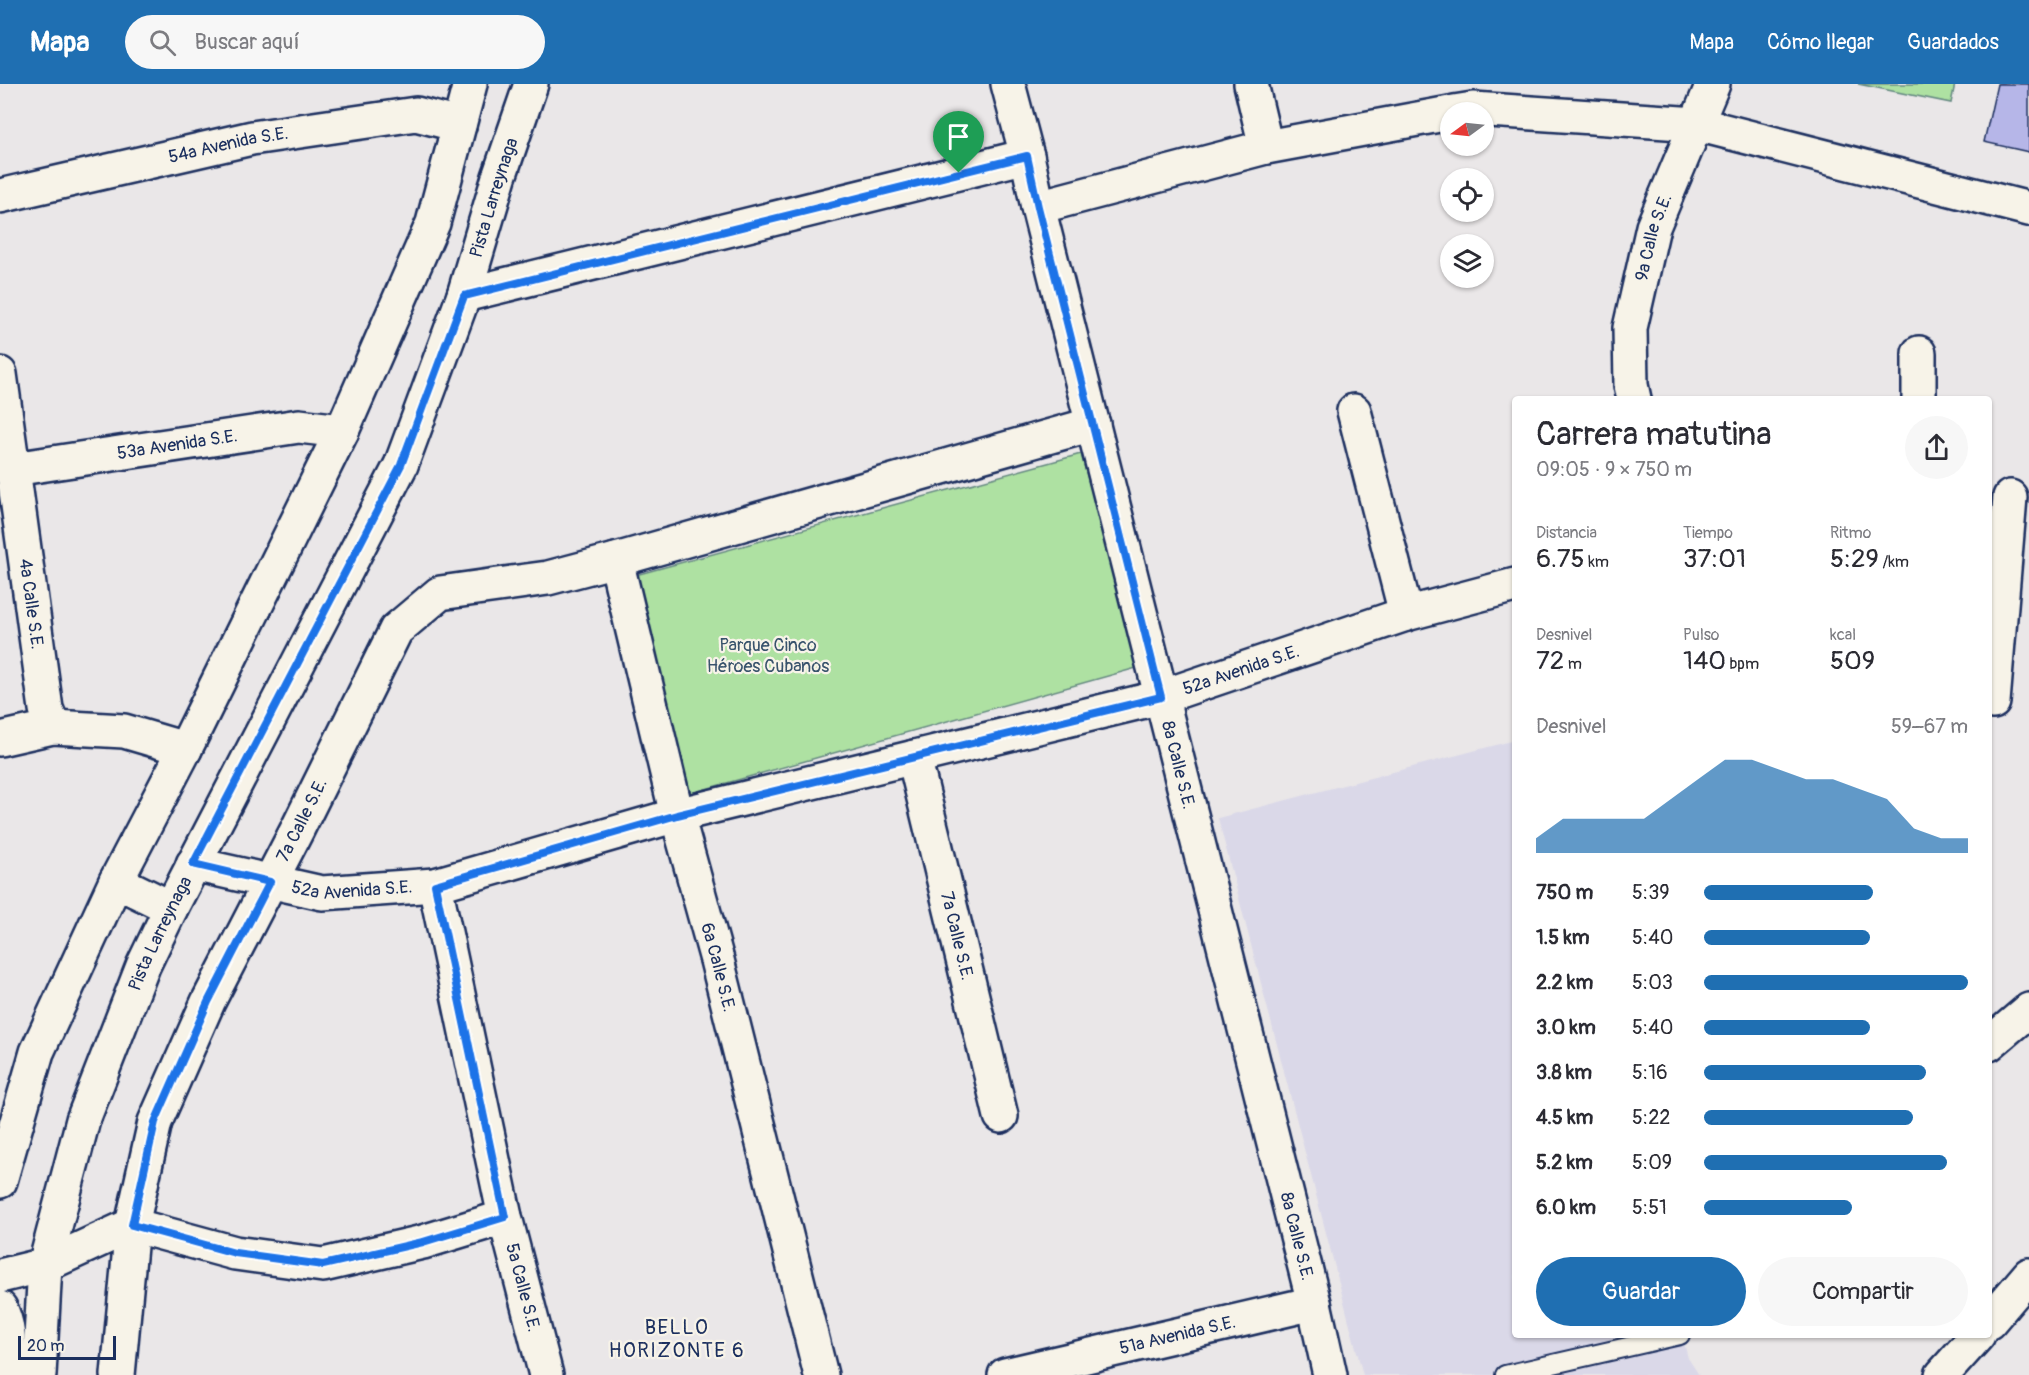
<!DOCTYPE html>
<html lang="es">
<head>
<meta charset="utf-8">
<style>
	body { margin:0; font-family:Pangolin,sans-serif; background:#f7f7f7; color:#2b2b33; height:100vh; display:flex; flex-direction:column; font-size:22px; white-space:nowrap }
	* { box-sizing:border-box; margin:0 }
	p { font-size:20px; color:#7c7c81 }
	.icon { flex:none; width:33px; height:33px; fill:none; stroke:currentColor; stroke-width:2; stroke-linecap:round; stroke-linejoin:round }
	.map { position:relative; flex:1; overflow:hidden }
	.details { position:absolute; left:1512px; top:312px; width:480px; height:942px; display:flex; flex-direction:column; background:#fff; border-radius:6px; box-shadow:0 2px 4px #0004 }
	.details>* { flex:none }
	.needle { width:39px; rotate:255deg }
	.controls { position:absolute; left:1440px; top:18px; display:grid; gap:12px }
	.controls a { display:grid; place-items:center; width:54px; height:54px; border-radius:50%; background:#fff; box-shadow:0 2px 4px #0004; font-size:30px }
	.scale { position:absolute; left:18px; bottom:15px; width:98px; box-sizing:border-box; padding-left:6px; border:3px solid #1b2f5e; border-top:0; font-size:16px; line-height:21px; white-space:nowrap; color:#1b2f5e; -webkit-text-stroke:4px #f7f3e8; paint-order:stroke }
	.pin { position:absolute; display:grid; place-items:center; width:51px; height:51px; color:#fff; margin:-62px -26px; border-radius:50% 50% 50% 0; rotate:-45deg; box-shadow:0 0 6px #0007 }
	.pin .icon { rotate:45deg }
	.round { display:grid; place-items:center; flex:none; width:63px; height:63px; border-radius:32px; background:#f7f7f7 }
	.summary { display:flex; align-items:center; justify-content:space-between; height:102px; padding:0 24px }
	h1 { font-size:33px; font-weight:600; line-height:45px }
	.metrics { display:grid; grid-template-columns:repeat(3,1fr); gap:9px; height:102px; padding:6px 24px }
	.metrics div { display:grid; align-content:center }
	.metrics b { font-size:26px; font-weight:600 }
	.metrics small { font-size:16px; font-weight:400 }
	.metrics p { font-size:16px }
	.chart { height:168px; padding:12px 24px }
	.chart p { display:flex; justify-content:space-between }
	.chart svg { width:100%; height:108px; margin-top:6px; fill:#1f6fb2; opacity:.7 }
	.primary-button { display:flex; gap:12px; margin-top:auto; padding:12px 24px }
	.primary-button a { flex:1; height:69px; border-radius:36px; background:#1f6fb2; color:#fff; font-size:24px; font-weight:600; line-height:69px; text-align:center }
	.primary-button a+a { background:#f7f7f7; color:#2b2b33 }
	ul { padding:0 24px; list-style:none; font-size:20px }
	li { display:grid; grid-template-columns:96px 72px 1fr; align-items:center; height:45px }
	li i { height:15px; border-radius:8px; background:#1f6fb2 }
	header { display:flex; align-items:center; gap:36px; box-sizing:border-box; height:84px; padding:0 30px; background:#1f6fb2; color:#fff }
	header strong { font-size:28px }
	nav { display:flex; gap:33px; margin-inline-start:auto; font-size:21px }
	.search { width:420px; height:54px; background:#f7f7f7; display:flex; align-items:center; gap:15px; box-sizing:border-box; padding:0 21px; border-radius:33px; color:#7c7c81; font-size:22px }
	.map>svg:first-child { display:block }
</style>
</head>
<body>
<header>
<strong>Mapa</strong>
<div class="search"><svg class="icon" aria-label="search" viewBox="0 0 24 24"><circle cx="10" cy="10" r="6"/><path d="M15 15l6 6"/></svg>Buscar aquí</div>
<nav><a>Mapa</a><a>Cómo llegar</a><a>Guardados</a></nav>
</header>
<div class="map">
<svg width="2029" height="1291" viewBox="0 0 2029 1291">
	<rect width="100%" height="100%" fill="#eae7e8"/>
	<filter id="ink" filterUnits="userSpaceOnUse"><feTurbulence type="fractalNoise" baseFrequency=".0167" numOctaves="2"/><feDisplacementMap in="SourceGraphic" scale="12" xChannelSelector="R" yChannelSelector="G"/><feConvolveMatrix kernelMatrix="1 2 1 2 8 2 1 2 1" color-interpolation-filters="sRGB"/></filter>
	<g filter="url(#ink)">
		<polygon fill="#dad8e8" points="1515,656 1515,1251 1682,1251 1688,1274 1699,1291 1363,1291 1218,734"/>
		<g fill="#aee1a2" stroke="#648880" stroke-width="1.5">
			<polygon points="1858,0 1955,0 1951,19"/>
			<polygon points="1081,370 1140,583 684,711 632,492"/>
		</g>
		<polygon fill="#b6b6e8" stroke="#1b2f5e" stroke-width="1.5" points="1997,0 2029,0 2029,68 1984,58"/>
		<g fill="none" stroke-linecap="round" stroke-linejoin="round">
			<defs>
				<polyline id="lane" points="1505,1291 1680,1251"/>
				<g id="street">
					<path id="s1" d="M1008,0l19,72 11,51 276,1096 16,72"/>
					<polyline points="1251,0 1266,63"/>
					<polyline points="1454,28 1473,25 1697,40 2029,125"/>
					<path id="s2" d="M0,112l252,-58 164,-24 43,11"/>
					<polyline points="1038,123 1266,63 1450,29"/>
					<polyline points="464,211 1027,72"/>
					<path id="s3" d="M0,290l46,335 7,18"/>
					<path id="s4" d="M1634,315l-3,-14 -1,-57 23,-101 60,-143"/>
					<polyline points="1919,315 1919,269"/>
					<polyline points="1354,327 1406,530"/>
					<path id="s5" d="M13,385l286,-43 43,5"/>
					<path id="s6" d="M616,476l61,255 40,145 104,415"/>
					<polyline points="1993,618 2010,413"/>
					<polyline points="0,655 53,643 124,647 185,665"/>
					<path id="s7" d="M914,673l87,359"/>
					<path id="s8" d="M193,780l129,29 113,-8 242,-70 484,-118 245,-83 109,-29"/>
					<path id="s9" d="M435,801l70,332 41,158"/>
					<polyline points="1989,960 2029,926"/>
					<polyline points="0,1192 45,1181 132,1141 235,1169 323,1181 423,1158 505,1133"/>
					<path id="s10" d="M118,1291l14,-150 23,-103 53,-120 89,-172 99,-200 44,-37 108,-15 68,-18 477,-136"/>
					<path id="s11" d="M1005,1291l309,-72"/>
				</g>
				<g id="secondary">
					<polyline points="116,797 171,824"/>
					<polyline points="0,1097 37,968 116,797 185,665 342,347 433,139 470,0"/>
					<path d="M0,1224c11,20 8,44 9,67"/>
					<polyline points="1989,1238 2029,1191"/>
					<path id="s12" d="M39,1291l6,-110 38,-145 60,-154 28,-58 230,-443 63,-170 35,-118 32,-93"/>
					<polyline points="1942,1291 1978,1251"/>
				</g>
			</defs>
			<use href="#lane" stroke="#1b2f5e" stroke-width="22"/>
			<use href="#street" stroke="#1b2f5e" stroke-width="38"/>
			<use href="#secondary" stroke="#1b2f5e" stroke-width="38"/>
			<use href="#lane" stroke="#f7f3e8" stroke-width="18"/>
			<use href="#street" stroke="#f7f3e8" stroke-width="33"/>
			<use href="#secondary" stroke="#f7f3e8" stroke-width="33"/>
		</g>
	</g>
	<g fill="none" stroke-linecap="round" stroke-linejoin="round" filter="url(#ink)">
		<defs>
			<polygon id="route" points="1027,72 1038,123 1161,613 677,731 435,801 505,1133 423,1158 323,1181 235,1169 132,1141 155,1038 208,918 270,798 193,780 401,381 464,212"/>
		</defs>
		<use href="#route" stroke="#fff" stroke-width="12"/>
		<use href="#route" stroke="#1a73e8" stroke-width="8"/>
	</g>
	<g text-anchor="middle" stroke-width="4.5" stroke-linejoin="round" paint-order="stroke">
		<g font-size="18" fill="#1b2f5e" stroke="#f7f3e8">
			<text dy="6" stroke="none"><textPath href="#s2" startOffset="234">54a Avenida S.E.</textPath></text>
			<text dy="6" stroke="none"><textPath href="#s12" startOffset="1272">Pista Larreynaga</textPath></text>
			<text dy="6" stroke="none"><textPath href="#s4" startOffset="165">9a Calle S.E.</textPath></text>
			<text dy="6" stroke="none"><textPath href="#s5" startOffset="166">53a Avenida S.E.</textPath></text>
			<text dy="6" stroke="none"><textPath href="#s3" startOffset="232">4a Calle S.E.</textPath></text>
			<text dy="6" stroke="none"><textPath href="#s8" startOffset="1080">52a Avenida S.E.</textPath></text>
			<text dy="6" stroke="none"><textPath href="#s1" startOffset="702">8a Calle S.E.</textPath></text>
			<text dy="6" stroke="none"><textPath href="#s10" startOffset="592">7a Calle S.E.</textPath></text>
			<text dy="6" stroke="none"><textPath href="#s8" startOffset="162">52a Avenida S.E.</textPath></text>
			<text dy="6" stroke="none"><textPath href="#s12" startOffset="462">Pista Larreynaga</textPath></text>
			<text dy="6" stroke="none"><textPath href="#s7" startOffset="184">7a Calle S.E.</textPath></text>
			<text dy="6" stroke="none"><textPath href="#s6" startOffset="420">6a Calle S.E.</textPath></text>
			<text dy="6" stroke="none"><textPath href="#s1" startOffset="1188">8a Calle S.E.</textPath></text>
			<text dy="6" stroke="none"><textPath href="#s9" startOffset="412">5a Calle S.E.</textPath></text>
			<text dy="6" stroke="none"><textPath href="#s11" startOffset="177">51a Avenida S.E.</textPath></text>
		</g>
		<g font-size="18" fill="#38536c" stroke="#f7f3e8">
			<text x="768" y="567">Parque Cinco<tspan x="768" dy="21">Héroes Cubanos</tspan></text>
		</g>
		<g font-size="20" letter-spacing="1.5" fill="#1b2f5e" stroke="#f7f3e8">
			<text x="677" y="1250">BELLO<tspan x="677" dy="23">HORIZONTE 6</tspan></text>
		</g>
	</g>
</svg>
<div class="controls">
<a><svg class="needle" viewBox="-14 -14 28 28"><path d="M0-13l5 13h-10z" fill="#e53935"/><path d="M0 13l5-13h-10z" fill="#7c7c81"/></svg></a>
<a><svg class="icon" aria-label="locate" viewBox="0 0 24 24"><circle cx="12" cy="12" r="6"/><path d="M12 2v4M12 18v4M2 12h4M18 12h4"/></svg></a>
<a><svg class="icon" aria-label="layers" viewBox="0 0 24 24"><path d="M12 4l9 5-9 5-9-5zM3 14l9 5 9-5"/></svg></a>
</div>
<div class="scale">20 m</div>
<div class="pin" style="left:959px;top:89px;background:#1e9e55"><svg class="icon" aria-label="arrive" viewBox="0 0 24 24"><path d="M6 21V4h12l-3 4 3 4H6"/></svg></div>
<section class="details">
<div class="summary"><div><h1>Carrera matutina</h1><p>09:05 · 9 × 750 m</p></div><a class="round"><svg class="icon" aria-label="share" viewBox="0 0 24 24"><path d="M12 15V3M7 8l5-5 5 5M5 13v7h14v-7"/></svg></a></div>
<div class="metrics">
<div><p>Distancia</p><b>6.75<small> km</small></b></div>
<div><p>Tiempo</p><b>37:01</b></div>
<div><p>Ritmo</p><b>5:29<small> /km</small></b></div>
</div>
<div class="metrics">
<div><p>Desnivel</p><b>72<small> m</small></b></div>
<div><p>Pulso</p><b>140<small> bpm</small></b></div>
<div><p>kcal</p><b>509</b></div>
</div>
<div class="chart"><p><span>Desnivel</span>59–67 m</p>
<svg viewBox="0 0 160 44" preserveAspectRatio="none"><path d="M0 44V38L10 30L20 30L30 30L40 30L50 22L60 14L70 6L80 6L90 10L100 14L110 14L120 18L130 22L140 34L150 38L160 38V44z"/></svg>
</div>
<ul>
<li><b>750 m</b>5:39<i style="width:64%"></i></li>
<li><b>1.5 km</b>5:40<i style="width:63%"></i></li>
<li><b>2.2 km</b>5:03<i style="width:100%"></i></li>
<li><b>3.0 km</b>5:40<i style="width:63%"></i></li>
<li><b>3.8 km</b>5:16<i style="width:84%"></i></li>
<li><b>4.5 km</b>5:22<i style="width:79%"></i></li>
<li><b>5.2 km</b>5:09<i style="width:92%"></i></li>
<li><b>6.0 km</b>5:51<i style="width:56%"></i></li>
</ul>
<div class="primary-button"><a>Guardar</a><a>Compartir</a></div>
</section>
</div>
</body>
</html>
